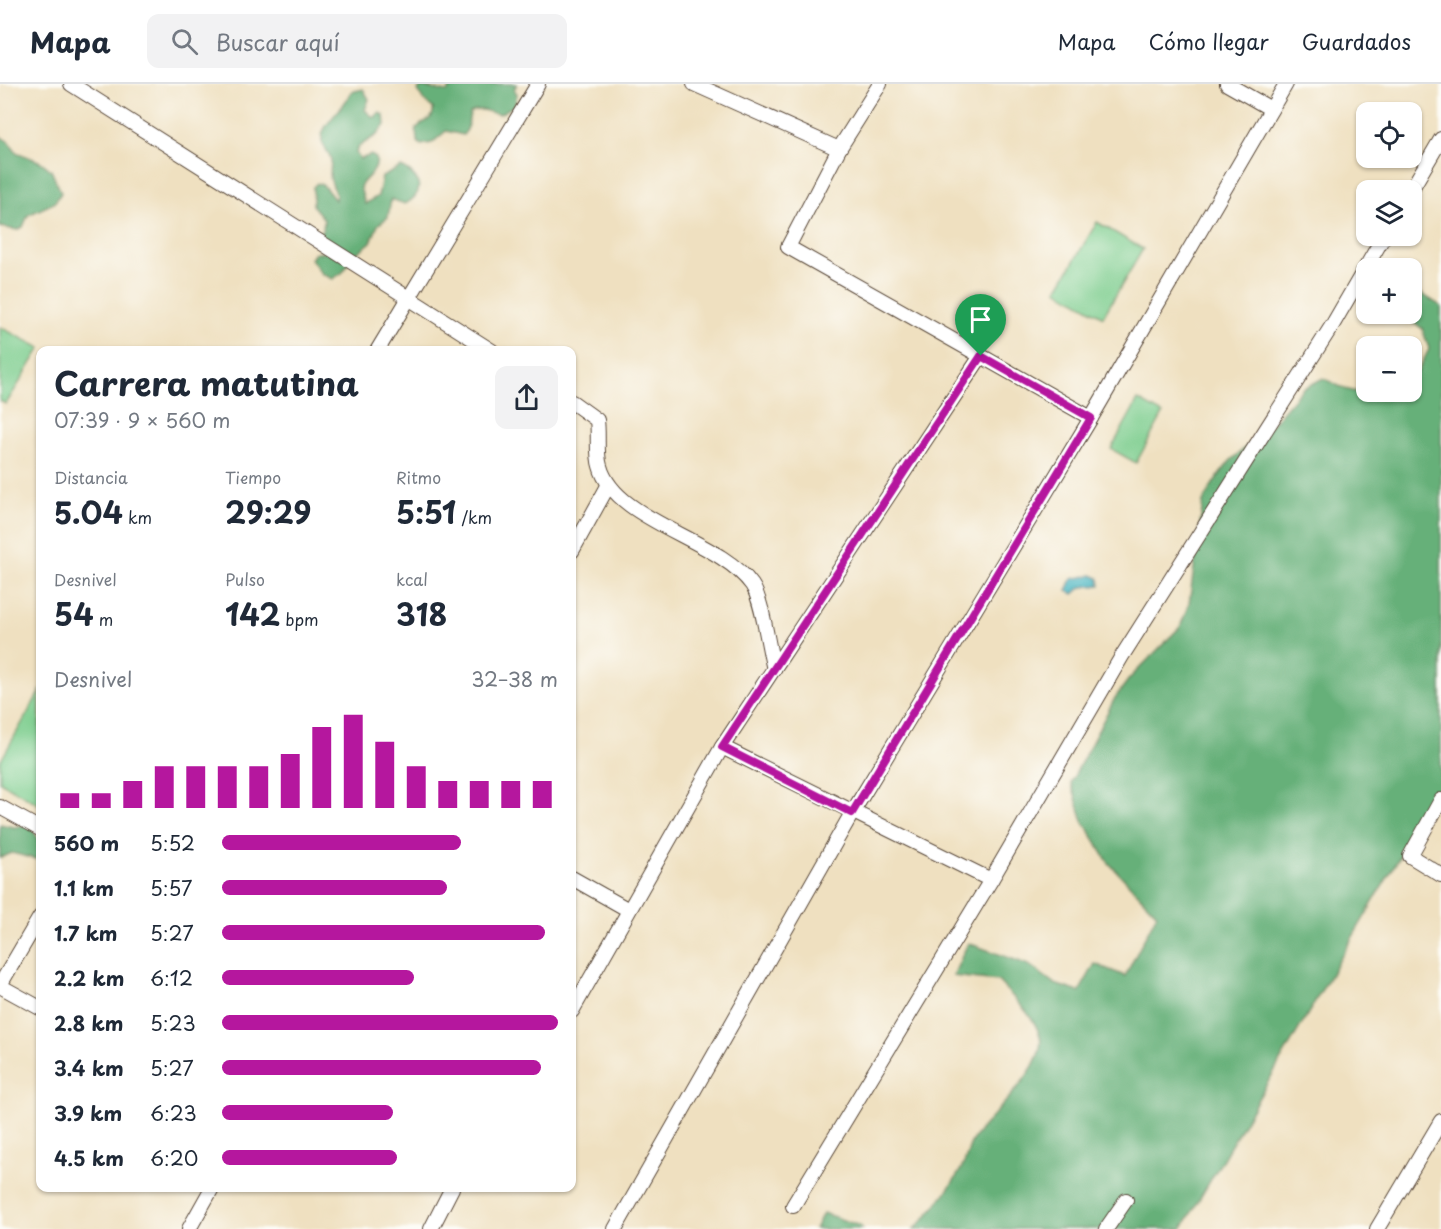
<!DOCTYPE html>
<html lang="es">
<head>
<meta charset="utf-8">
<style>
	body { margin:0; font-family:"Playpen Sans",sans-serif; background:#f2f2f3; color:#1f2937; height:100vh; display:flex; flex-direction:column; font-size:22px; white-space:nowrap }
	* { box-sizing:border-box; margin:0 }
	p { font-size:20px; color:#747a83 }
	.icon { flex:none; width:33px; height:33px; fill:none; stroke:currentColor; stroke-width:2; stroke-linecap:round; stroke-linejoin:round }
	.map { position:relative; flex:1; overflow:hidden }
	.panel { position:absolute; left:36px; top:262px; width:540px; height:846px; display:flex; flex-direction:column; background:#fff; border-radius:12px; box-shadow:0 2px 4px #0004 }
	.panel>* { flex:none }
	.buttons { position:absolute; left:1356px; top:18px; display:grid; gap:12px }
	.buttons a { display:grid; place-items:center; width:66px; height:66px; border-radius:12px; background:#fff; box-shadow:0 2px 4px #0004; font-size:30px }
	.pin { position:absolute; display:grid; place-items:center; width:51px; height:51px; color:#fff; margin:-62px -26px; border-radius:50% 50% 50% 0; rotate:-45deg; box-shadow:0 0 6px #0007 }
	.pin .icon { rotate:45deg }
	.round { display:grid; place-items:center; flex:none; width:63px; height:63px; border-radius:12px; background:#f2f2f3 }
	.head { display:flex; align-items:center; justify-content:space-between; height:102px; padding:0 18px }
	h1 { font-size:33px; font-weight:700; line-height:45px }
	.figures { display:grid; grid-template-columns:repeat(3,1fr); gap:9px; height:102px; padding:6px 18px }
	.figures div { display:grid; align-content:center }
	.figures b { font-size:30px; font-weight:700 }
	.figures small { font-size:16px; font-weight:400 }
	.figures p { font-size:16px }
	.chart { height:168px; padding:12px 18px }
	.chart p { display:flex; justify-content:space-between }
	.chart svg { width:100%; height:108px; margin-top:6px; stroke:#b5179e; stroke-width:6 }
	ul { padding:0 18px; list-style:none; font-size:20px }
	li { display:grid; grid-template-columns:96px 72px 1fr; align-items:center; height:45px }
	li i { height:15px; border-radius:8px; background:#b5179e }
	header { display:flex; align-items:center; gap:36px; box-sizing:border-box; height:84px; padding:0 30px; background:#fff; border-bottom:2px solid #e0e1e3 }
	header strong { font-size:28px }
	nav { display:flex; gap:33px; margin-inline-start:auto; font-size:21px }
	.search { width:420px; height:54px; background:#f2f2f3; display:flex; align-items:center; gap:15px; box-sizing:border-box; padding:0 21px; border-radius:12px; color:#747a83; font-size:22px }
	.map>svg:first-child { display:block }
</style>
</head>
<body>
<header>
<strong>Mapa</strong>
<div class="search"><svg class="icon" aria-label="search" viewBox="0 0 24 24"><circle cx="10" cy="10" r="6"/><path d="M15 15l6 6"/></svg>Buscar aquí</div>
<nav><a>Mapa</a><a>Cómo llegar</a><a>Guardados</a></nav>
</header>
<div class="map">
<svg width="1441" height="1145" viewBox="0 0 1441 1145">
	<rect width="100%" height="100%" fill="#fdfcf7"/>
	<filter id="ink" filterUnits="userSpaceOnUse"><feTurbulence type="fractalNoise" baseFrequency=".0167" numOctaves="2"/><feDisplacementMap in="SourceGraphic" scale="12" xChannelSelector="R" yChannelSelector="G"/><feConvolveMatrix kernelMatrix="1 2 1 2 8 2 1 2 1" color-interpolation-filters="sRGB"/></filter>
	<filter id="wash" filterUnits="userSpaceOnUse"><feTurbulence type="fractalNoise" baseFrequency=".008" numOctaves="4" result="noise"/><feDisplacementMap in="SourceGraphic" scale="24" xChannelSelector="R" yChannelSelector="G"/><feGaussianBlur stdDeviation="1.35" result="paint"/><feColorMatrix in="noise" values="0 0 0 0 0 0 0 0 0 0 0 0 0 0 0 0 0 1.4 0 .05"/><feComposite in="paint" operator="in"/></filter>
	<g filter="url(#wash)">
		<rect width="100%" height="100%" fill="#efe0c0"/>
		<g fill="#7dcd8e" stroke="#5c7c56" stroke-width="1.5">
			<polygon points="1097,138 1143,165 1103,233 1057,206"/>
			<polygon points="0,243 41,264 6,320 0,317"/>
			<polygon points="1138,316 1163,330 1136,379 1111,365"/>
			<polygon points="40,607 40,721 0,698 0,678"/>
		</g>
		<g fill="#66b079" stroke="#506d4c" stroke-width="1.5">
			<path d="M454,0h63l-3,5 3,5 -2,11 -15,9c-12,0 -18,-9 -30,-1l-3,17 -4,5 -17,-4 -14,12 -11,2 -4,-4 -1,-12c7,-9 19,-8 17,-21l-9,-7 -6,-11 4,-3 25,5z"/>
			<path d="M363,5l6,10 -4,11 9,8 5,-5 5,2 1,10 -8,10 -19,12 -2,6 4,6 11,-4 5,3c3,15 -10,17 -16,29l5,17 13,-8 4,-19 19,-10c20,9 25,26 4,37l-14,-5 -3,18 -10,8 -7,17 -19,15 -9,15 -10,7 -11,-5 -11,-15 4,-6 14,-1 -12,-19 6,-3 1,-11 -11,-13v-19l4,-4 6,2 12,15 1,-5 -6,-17 1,-19c-2,-7 -7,-11 -9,-17 -3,-18 23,-33 29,-50z"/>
			<polygon points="0,52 9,58 16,68 41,78 51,86 61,109 54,119 28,131 23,143 18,146 0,143"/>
			<path d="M1412,197l8,12 21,13v480l-259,443h-268c13,-10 43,-50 50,-66 4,-8 4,-18 10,-25 17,-24 74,-72 66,-102 -6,-21 -28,-39 -42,-55l-45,-5 15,-33 61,22 26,19 24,8 16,-28 30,12 32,-62 -49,-52 -25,-41 -12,-39 44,-84 14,-19 51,-52 9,-23 14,-102 11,-20 16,-21 40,-35 32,-37 21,-11 22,11 24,6 12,-3h31v-16l5,-3 12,-24 -7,-21 -25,-14h15z"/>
			<polygon points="0,740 14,743 30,740 40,759 40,776 12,769 0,774"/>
			<polygon points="823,1129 860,1142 863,1145 815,1145"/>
		</g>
		<polygon fill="#43b2bf" stroke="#3f6e6e" stroke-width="1.5" points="1092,491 1099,494 1100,501 1082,503 1074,510 1067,507 1072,495"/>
	</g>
	<g filter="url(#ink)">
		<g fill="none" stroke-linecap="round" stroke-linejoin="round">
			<defs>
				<g id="minor">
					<polyline points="71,0 492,267"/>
					<polyline points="694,0 839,65"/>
					<polyline points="880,0 839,65 788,163 1091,334"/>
					<polyline points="1227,0 1271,25"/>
					<polyline points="1411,106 1441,55"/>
					<polyline points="377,267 538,0"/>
					<path d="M572,318l25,18c2,14 -1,34 3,46 15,56 119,72 152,119 11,16 16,63 22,84"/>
					<polyline points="572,467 608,402"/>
					<polyline points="722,663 991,796"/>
					<polyline points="1441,716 1410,772 1441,791"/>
					<polyline points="0,723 40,745"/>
					<polyline points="572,794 627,825"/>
					<polyline points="0,901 40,833"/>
					<polyline points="0,902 40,924"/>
					<polyline points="572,927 722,663 981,272"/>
					<polyline points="793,1122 991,796 1122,572 1333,240 1384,152"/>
					<polyline points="189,1145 212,1104"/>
					<polyline points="431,1145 452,1104"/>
					<polyline points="615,1145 852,729 1091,334 1286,0"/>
					<polyline points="1106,1145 1126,1116"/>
					<polyline points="1377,1145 1441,1037"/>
				</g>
			</defs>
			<use href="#minor" stroke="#564536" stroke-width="16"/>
			<use href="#minor" stroke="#fff" stroke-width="14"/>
		</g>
	</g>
	<g fill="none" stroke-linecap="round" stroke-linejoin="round" filter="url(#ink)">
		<defs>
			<polygon id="route" points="981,272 1091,334 852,729 722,663"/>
		</defs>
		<use href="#route" stroke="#fff" stroke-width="12"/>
		<use href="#route" stroke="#b5179e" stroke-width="8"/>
	</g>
</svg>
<div class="buttons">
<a><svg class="icon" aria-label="locate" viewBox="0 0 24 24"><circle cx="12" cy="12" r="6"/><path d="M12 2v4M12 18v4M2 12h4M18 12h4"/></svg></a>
<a><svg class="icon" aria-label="layers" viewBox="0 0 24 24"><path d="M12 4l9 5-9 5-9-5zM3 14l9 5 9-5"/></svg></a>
<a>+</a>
<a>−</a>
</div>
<div class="pin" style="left:981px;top:272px;background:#1e9e55"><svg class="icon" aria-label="arrive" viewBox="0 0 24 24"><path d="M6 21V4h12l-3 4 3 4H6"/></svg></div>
<section class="panel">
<div class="head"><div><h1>Carrera matutina</h1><p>07:39 · 9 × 560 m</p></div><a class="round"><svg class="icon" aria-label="share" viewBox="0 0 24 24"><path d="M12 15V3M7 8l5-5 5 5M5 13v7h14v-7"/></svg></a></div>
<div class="figures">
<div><p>Distancia</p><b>5.04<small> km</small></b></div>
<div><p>Tiempo</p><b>29:29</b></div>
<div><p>Ritmo</p><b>5:51<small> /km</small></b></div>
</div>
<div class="figures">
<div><p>Desnivel</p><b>54<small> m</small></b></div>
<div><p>Pulso</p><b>142<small> bpm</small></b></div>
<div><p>kcal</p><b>318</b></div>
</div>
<div class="chart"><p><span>Desnivel</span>32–38 m</p>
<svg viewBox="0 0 160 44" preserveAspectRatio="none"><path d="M5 44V38M15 44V38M25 44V33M35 44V27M45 44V27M55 44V27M65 44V27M75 44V22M85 44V11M95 44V6M105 44V17M115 44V27M125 44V33M135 44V33M145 44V33M155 44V33"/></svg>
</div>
<ul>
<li><b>560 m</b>5:52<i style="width:71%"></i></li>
<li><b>1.1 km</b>5:57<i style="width:67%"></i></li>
<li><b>1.7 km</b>5:27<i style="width:96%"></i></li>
<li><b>2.2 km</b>6:12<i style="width:57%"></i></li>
<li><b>2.8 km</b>5:23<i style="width:100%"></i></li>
<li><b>3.4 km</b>5:27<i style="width:95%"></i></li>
<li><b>3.9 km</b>6:23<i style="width:51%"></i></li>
<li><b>4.5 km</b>6:20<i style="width:52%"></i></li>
</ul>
</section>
</div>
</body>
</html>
